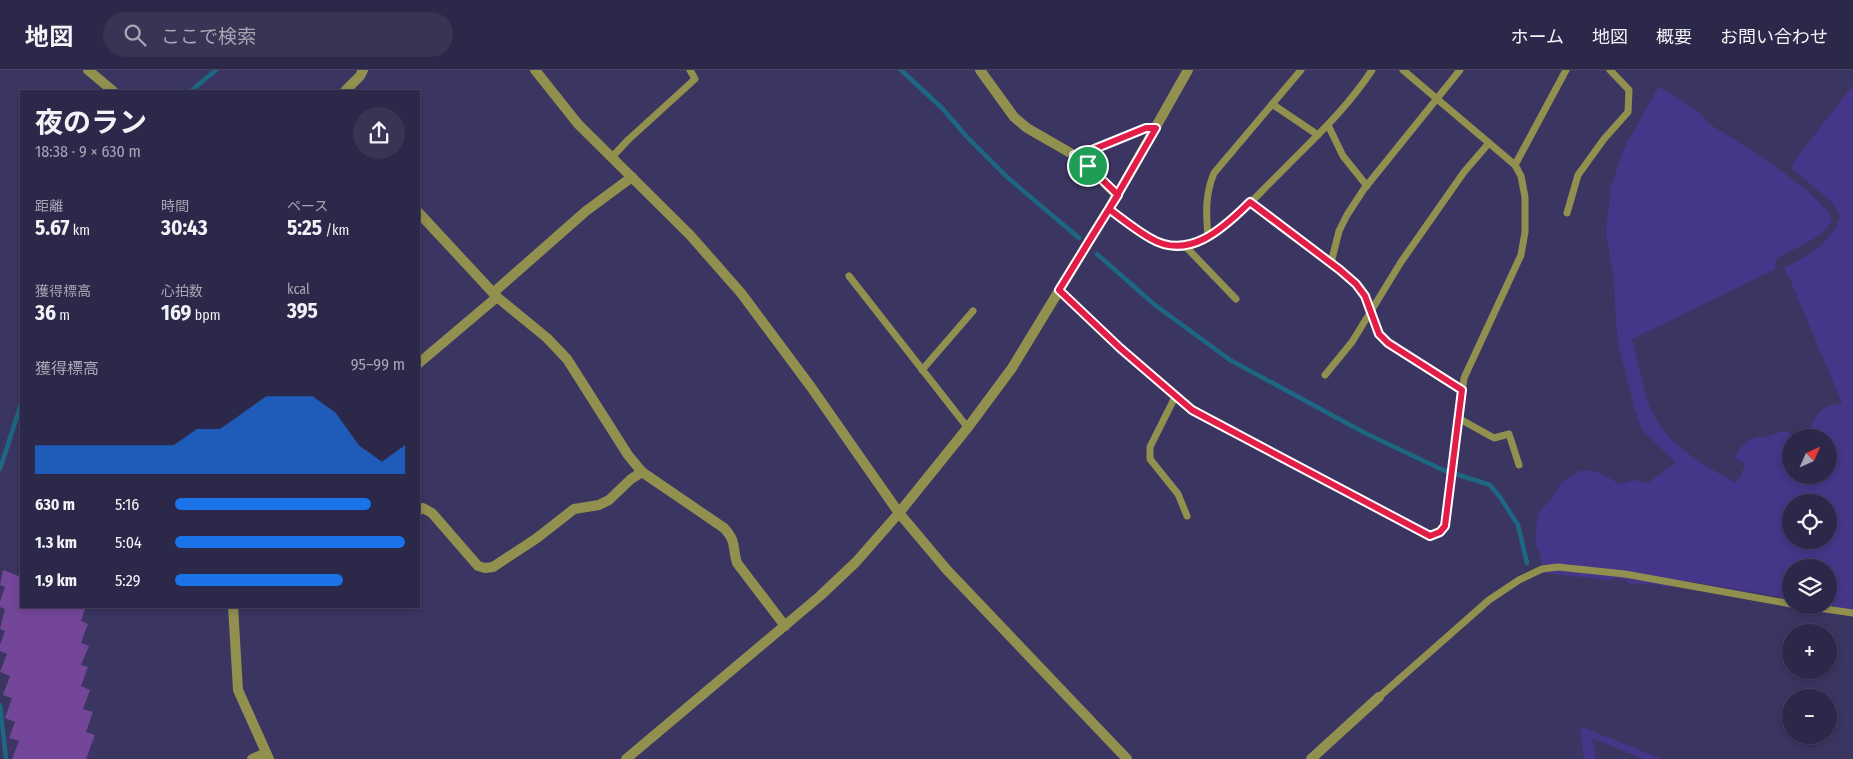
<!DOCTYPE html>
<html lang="ja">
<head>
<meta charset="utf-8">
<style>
	body { margin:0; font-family:"Fira Sans Condensed","Noto Sans JP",sans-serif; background:#383454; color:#f1f3f6; height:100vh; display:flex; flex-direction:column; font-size:19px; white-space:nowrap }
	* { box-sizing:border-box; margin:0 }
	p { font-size:16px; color:#a6a6b5 }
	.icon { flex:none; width:28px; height:28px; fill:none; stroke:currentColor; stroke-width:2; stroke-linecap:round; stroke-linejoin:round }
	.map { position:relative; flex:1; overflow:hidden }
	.drawer { position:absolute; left:20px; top:20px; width:400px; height:518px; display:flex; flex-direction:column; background:#2c284a; border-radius:0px; box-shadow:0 2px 8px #0003,0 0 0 1px #484462 }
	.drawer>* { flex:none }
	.needle { width:32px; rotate:45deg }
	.fabs { position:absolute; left:1782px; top:359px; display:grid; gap:10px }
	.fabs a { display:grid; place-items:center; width:55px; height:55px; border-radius:50%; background:#2c284a; box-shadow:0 2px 8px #0003,0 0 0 1px #484462; font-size:25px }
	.pin { position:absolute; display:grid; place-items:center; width:42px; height:42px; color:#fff; margin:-21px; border:2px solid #fff; border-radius:50%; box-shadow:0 1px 5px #0007 }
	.round { display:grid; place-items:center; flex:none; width:52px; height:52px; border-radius:26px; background:#383454 }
	.headline { display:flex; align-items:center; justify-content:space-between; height:85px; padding:0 15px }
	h1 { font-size:28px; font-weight:700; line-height:38px }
	.figures { display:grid; grid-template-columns:repeat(3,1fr); gap:8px; height:85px; padding:5px 15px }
	.figures div { display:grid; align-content:center }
	.figures b { font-size:21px; font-weight:700 }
	.figures small { font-size:14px; font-weight:400 }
	.figures p { font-size:14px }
	.chart { height:140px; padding:10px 15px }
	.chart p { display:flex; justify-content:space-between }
	.chart svg { width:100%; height:90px; margin-top:5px; fill:#1a73e8; opacity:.7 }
	ul { padding:0 15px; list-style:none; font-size:16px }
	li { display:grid; grid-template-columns:80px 60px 1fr; align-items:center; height:38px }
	li i { height:12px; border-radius:6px; background:#1a73e8 }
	header { display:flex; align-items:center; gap:30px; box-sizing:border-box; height:70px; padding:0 25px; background:#2c284a; border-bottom:1px solid #484462 }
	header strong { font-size:24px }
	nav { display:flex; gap:28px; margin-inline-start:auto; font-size:18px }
	.search { width:350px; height:45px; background:#383454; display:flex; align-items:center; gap:12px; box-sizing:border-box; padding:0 18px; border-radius:28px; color:#a6a6b5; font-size:19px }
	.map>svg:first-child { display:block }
</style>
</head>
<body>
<header>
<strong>地図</strong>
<div class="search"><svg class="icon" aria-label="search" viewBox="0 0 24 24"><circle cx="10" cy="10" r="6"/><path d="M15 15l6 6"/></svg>ここで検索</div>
<nav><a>ホーム</a><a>地図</a><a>概要</a><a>お問い合わせ</a></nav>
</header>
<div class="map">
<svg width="1853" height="689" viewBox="0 0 1853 689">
	<rect width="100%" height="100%" fill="#3b3562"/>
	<g fill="#463689" fill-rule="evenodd">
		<path d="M1853,15v526l-24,-6v-37h-38v31l-104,-18 -9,5 -13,1 -11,-3h-23l-10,-6 -13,2 -62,-7c-5,-9 -5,-20 -11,-29 2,-10 0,-21 4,-31 3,-7 9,-8 13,-14 3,-5 6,-14 11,-17 5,-4 11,-5 16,-11 25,-2 22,5 42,13l13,-4 14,3 28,-20 -34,-33 -7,-20 -16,-62 -3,-24 -2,-45 -8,-47 5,-46 12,-36 36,-64 42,28 7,9c24,15 121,74 124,99l-13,14 -43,23 -1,6 1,4 -144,70c6,21 12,57 21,75 17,33 52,51 82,69l5,-5 5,-14 -10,-6c3,-9 12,-19 22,-21 2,-1 6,0 8,0 9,-1 11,-6 23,-5l5,5 -2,1v37h38v-37l-24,-1 12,-22 9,-8 16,-4 -53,-126 -5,-9c21,-10 50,-27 56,-52l-8,-14 -40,-33 1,-6zM1791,432h38v38h-38z"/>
		<polygon points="1580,656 1662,689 1644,689 1592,668 1596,689 1584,689"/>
	</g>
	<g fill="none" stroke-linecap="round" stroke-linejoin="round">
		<g stroke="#1e6782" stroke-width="4.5">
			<polyline points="901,0 942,38 967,67 1007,107 1079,168"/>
			<polyline points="191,21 216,0"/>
			<polyline points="1097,184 1155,235 1230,290 1365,363 1443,400 1490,415 1500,427 1518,455 1527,493"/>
			<polyline points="0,399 21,334"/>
			<polyline points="0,635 6,689"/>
		</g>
	</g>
	<polygon fill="#74469a" points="3,500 21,507 21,536 86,536 81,551 88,554 81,573 89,576 81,595 88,597 81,616 90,620 83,639 93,642 86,662 95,665 86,689 12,689 19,671 9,668 15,652 5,648 12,628 3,625 10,606 0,602 7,584 0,581 0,575 5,561 0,559 5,539 0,537 0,531 5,517 0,515"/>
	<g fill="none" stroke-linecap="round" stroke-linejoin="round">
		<g stroke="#92904e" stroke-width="7">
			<polyline points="1272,34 1318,65"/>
			<polyline points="1328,55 1343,86 1367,116"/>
			<polyline points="1074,85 1087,82 1146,58 1156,58"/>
			<polyline points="612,87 628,70 695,9 690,0"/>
			<polyline points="1515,95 1566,0"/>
			<polyline points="1250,132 1340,200 1356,214 1365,226 1379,264 1388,273 1462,320"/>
			<path d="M1109,139c21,15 48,42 77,38 32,-6 69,-50 92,-72 33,-34 68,-65 94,-105"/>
			<polyline points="1567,143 1578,105 1604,69 1628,42 1629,20 1610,0"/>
			<path d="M1208,167c-2,-24 -3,-42 6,-64l87,-103"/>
			<polyline points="1186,177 1236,229"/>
			<polyline points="1331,193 1339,161 1347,145 1364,119 1460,0"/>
			<polyline points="849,206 968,358"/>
			<polyline points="1059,220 1120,278 1192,340 1430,466 1440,462 1445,457 1464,308 1521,185 1525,162 1525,127 1521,106 1515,95 1403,0"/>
			<polyline points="922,300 973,241"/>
			<polyline points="1325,305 1352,272 1401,192 1464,102 1489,73"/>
			<polyline points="1175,327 1150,377 1150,389 1178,424 1187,446"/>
			<polyline points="1458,348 1494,368 1509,364 1519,395"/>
			<polyline points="1798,535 1853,543"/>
			<polyline points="1379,627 1489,530 1519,510 1542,499 1558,497 1625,504 1791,534"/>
		</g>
		<g stroke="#92904e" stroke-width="10">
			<polyline points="88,0 113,21"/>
			<polyline points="980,0 1014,47 1027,58 1074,85 1088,96 1117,125"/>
			<polyline points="345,21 360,6 363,0"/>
			<path d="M419,143l78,84 50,41 20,21 61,96 14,17 82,56c13,14 8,19 13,35l48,63"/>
			<polyline points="494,222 586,141 632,107"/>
			<polyline points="419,293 497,227"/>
			<polyline points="419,440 423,438 432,443 478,496 485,498 493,497 537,468 574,439 599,435 609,430 631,409 642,402"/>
			<polyline points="899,443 969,356 1012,298 1119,122 1188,0"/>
			<polyline points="233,536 238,620 269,689"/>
			<polyline points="252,689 266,683"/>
			<polyline points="1311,689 1379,627"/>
		</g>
		<g stroke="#92904e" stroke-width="10">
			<polyline points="535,0 578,54 690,165 741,223 811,317 899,443 947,500 1127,689"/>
			<polyline points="626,689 820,526 856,492 899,443"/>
		</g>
	</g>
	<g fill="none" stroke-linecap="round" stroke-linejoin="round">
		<defs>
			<path id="route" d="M1088,96l30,29c-20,31 -39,63 -59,95l61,58 72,62 238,126 10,-4 5,-6 17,-136 -74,-47 -9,-9 -14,-38 -9,-12 -16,-14 -90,-68c-27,27 -62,59 -100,36 -14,-8 -28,-19 -41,-29l10,-17 37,-64h-10l-59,24 -13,3 14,11"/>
		</defs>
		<use href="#route" stroke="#fff" stroke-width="10"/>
		<use href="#route" stroke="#e11d48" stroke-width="6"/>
	</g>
</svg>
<div class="fabs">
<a><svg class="needle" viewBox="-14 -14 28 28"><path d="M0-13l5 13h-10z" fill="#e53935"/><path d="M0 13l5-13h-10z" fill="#a6a6b5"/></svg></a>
<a><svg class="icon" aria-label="locate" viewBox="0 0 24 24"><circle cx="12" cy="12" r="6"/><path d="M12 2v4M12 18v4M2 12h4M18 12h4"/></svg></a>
<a><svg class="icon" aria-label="layers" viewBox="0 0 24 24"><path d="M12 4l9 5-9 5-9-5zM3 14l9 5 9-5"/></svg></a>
<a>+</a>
<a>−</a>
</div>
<div class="pin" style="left:1088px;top:96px;background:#1e9e55"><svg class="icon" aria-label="arrive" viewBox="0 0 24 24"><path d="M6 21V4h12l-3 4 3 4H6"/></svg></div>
<section class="drawer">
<div class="headline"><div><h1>夜のラン</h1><p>18:38 · 9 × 630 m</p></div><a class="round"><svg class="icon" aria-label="share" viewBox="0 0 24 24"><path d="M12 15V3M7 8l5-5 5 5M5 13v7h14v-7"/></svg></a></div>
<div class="figures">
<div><p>距離</p><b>5.67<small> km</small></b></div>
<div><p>時間</p><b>30:43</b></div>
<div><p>ペース</p><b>5:25<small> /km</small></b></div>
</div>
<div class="figures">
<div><p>獲得標高</p><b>36<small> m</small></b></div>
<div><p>心拍数</p><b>169<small> bpm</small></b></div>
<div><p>kcal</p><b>395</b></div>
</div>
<div class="chart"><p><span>獲得標高</span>95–99 m</p>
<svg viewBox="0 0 160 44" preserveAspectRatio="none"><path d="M0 44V30L10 30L20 30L30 30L40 30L50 30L60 30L70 22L80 22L90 14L100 6L110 6L120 6L130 14L140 30L150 38L160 30V44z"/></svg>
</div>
<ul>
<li><b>630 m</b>5:16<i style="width:85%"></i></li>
<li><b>1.3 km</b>5:04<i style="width:100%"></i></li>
<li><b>1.9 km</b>5:29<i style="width:73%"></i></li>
</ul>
</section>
</div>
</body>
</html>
